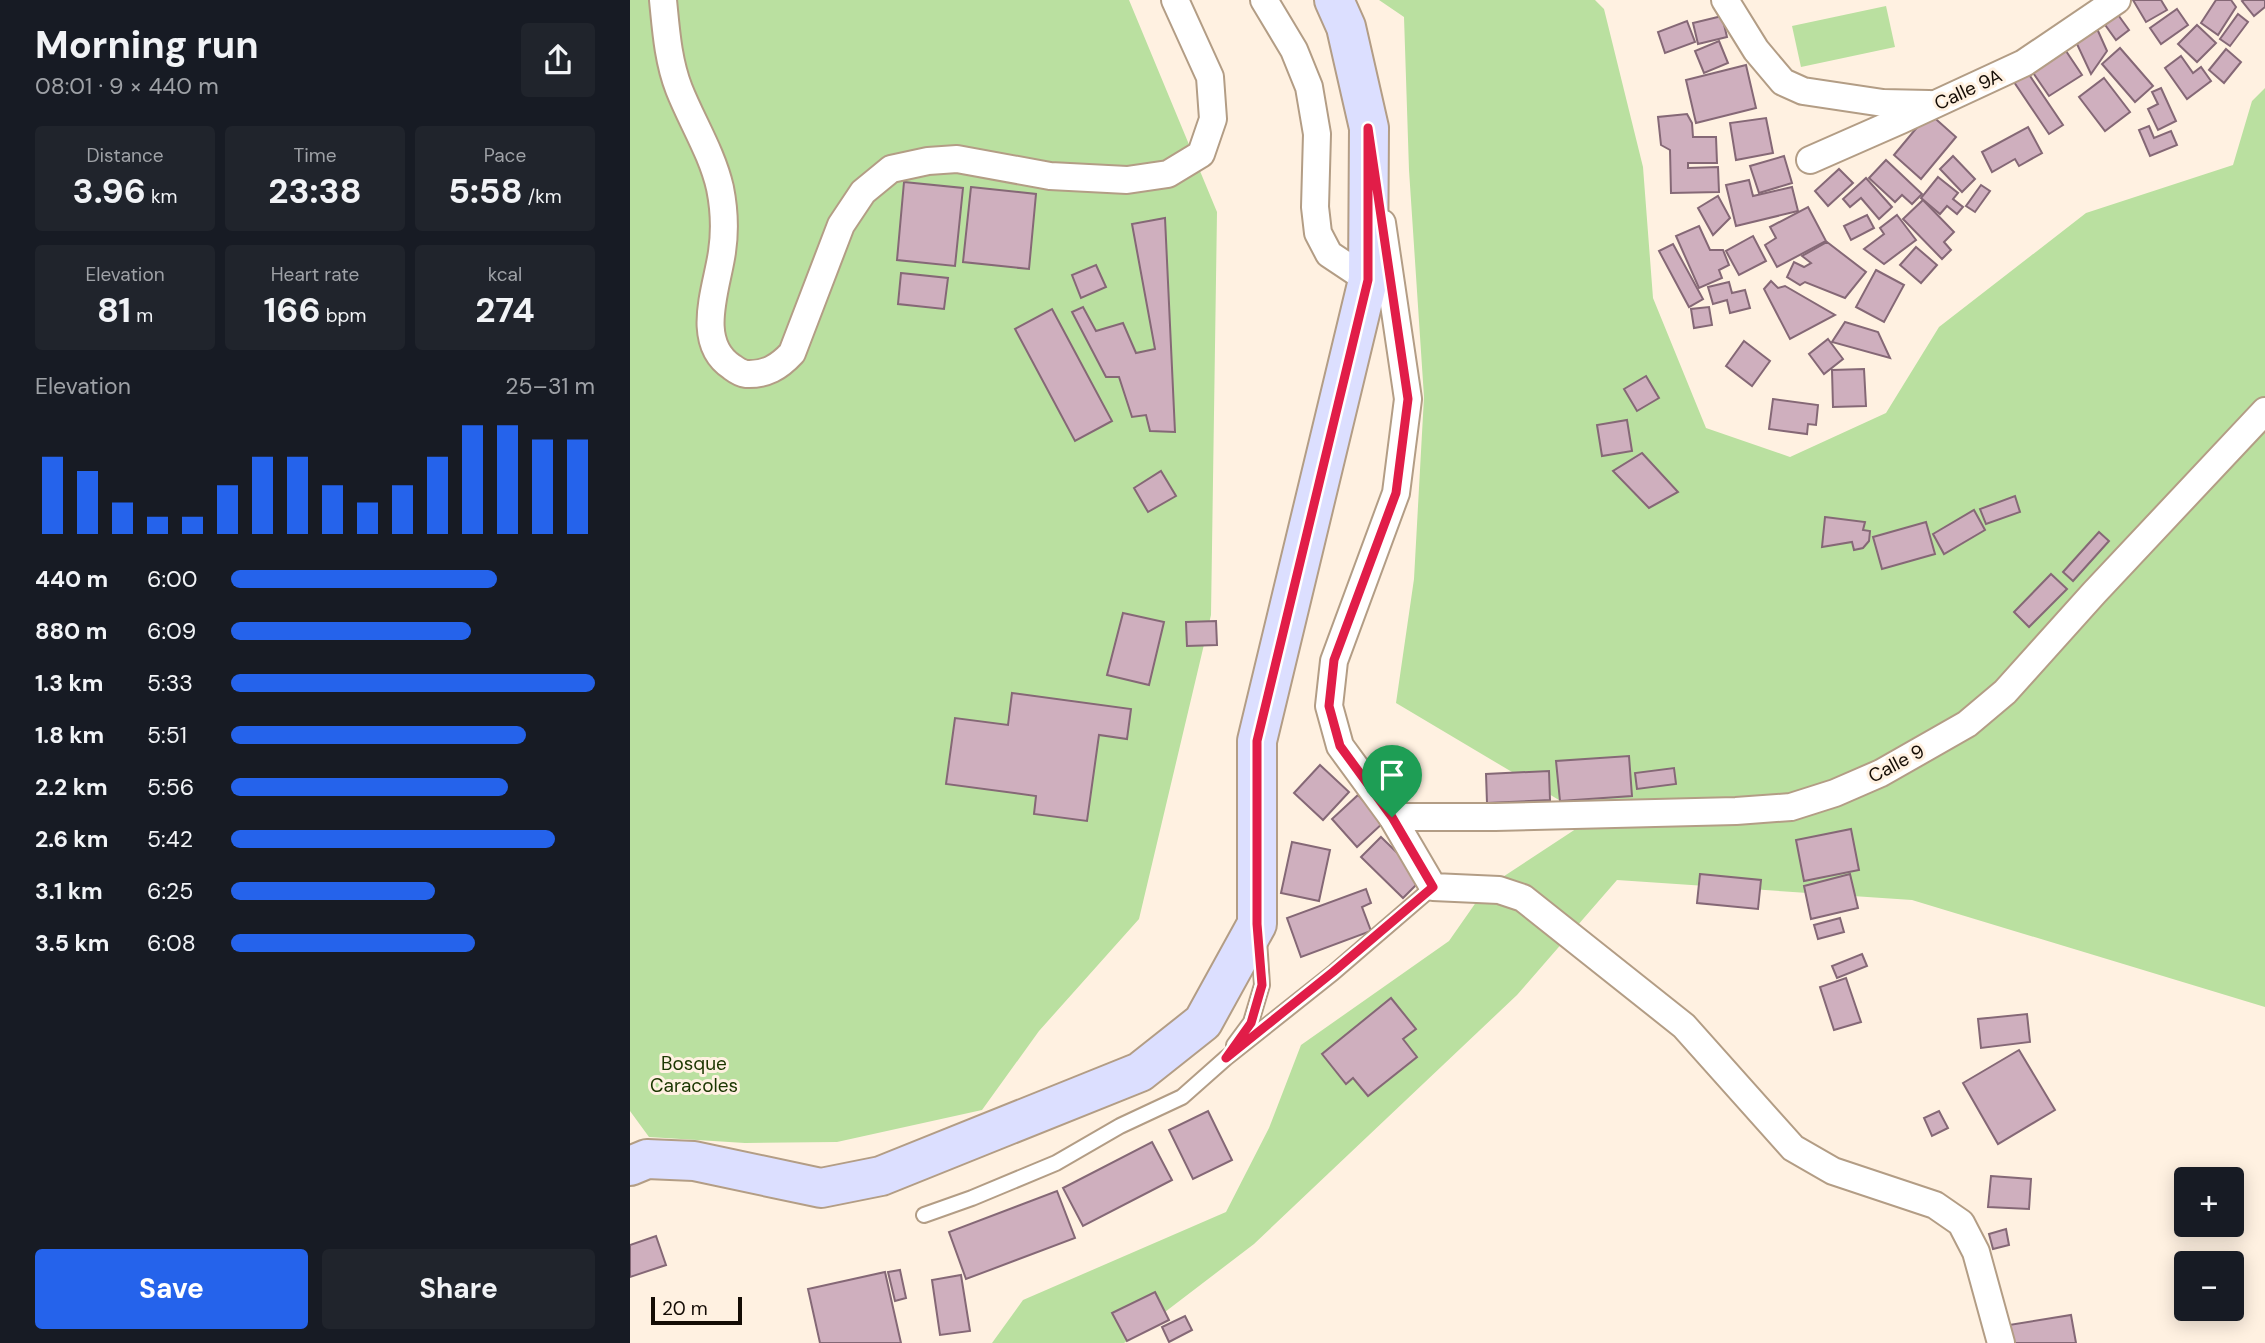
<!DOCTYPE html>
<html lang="en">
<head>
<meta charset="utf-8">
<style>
	body { margin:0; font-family:"DM Sans",sans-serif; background:#20242c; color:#f1f3f6; height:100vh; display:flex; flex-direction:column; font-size:26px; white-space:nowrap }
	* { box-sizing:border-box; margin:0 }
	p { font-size:23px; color:#9ea1a6 }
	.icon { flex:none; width:38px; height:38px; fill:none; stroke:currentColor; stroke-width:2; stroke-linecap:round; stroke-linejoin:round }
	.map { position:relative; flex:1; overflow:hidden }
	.details { display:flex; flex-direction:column; background:#171b24; width:630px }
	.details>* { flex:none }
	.buttons { position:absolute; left:1544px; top:1167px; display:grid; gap:14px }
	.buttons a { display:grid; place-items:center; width:70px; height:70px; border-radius:7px; background:#171b24; box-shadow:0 4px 18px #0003; font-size:35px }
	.scale { position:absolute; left:21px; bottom:18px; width:91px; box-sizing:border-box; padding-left:7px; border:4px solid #140c05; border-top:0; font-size:19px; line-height:24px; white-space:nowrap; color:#140c05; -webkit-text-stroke:5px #fff1e1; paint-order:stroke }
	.pin { position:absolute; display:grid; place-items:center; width:60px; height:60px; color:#fff; margin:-72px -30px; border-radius:50% 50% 50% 0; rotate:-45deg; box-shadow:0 0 7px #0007 }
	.pin .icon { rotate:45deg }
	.round { display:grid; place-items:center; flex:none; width:74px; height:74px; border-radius:7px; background:#20242c }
	.summary { display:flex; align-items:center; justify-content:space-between; height:119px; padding:0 35px }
	h1 { font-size:38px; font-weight:700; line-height:52px }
	.stats { display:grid; grid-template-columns:repeat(3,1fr); gap:10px; height:119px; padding:7px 35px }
	.stats div { display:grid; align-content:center; border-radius:7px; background:#20242c; text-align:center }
	.stats b { font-size:35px; font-weight:700 }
	.stats small { font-size:19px; font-weight:400 }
	.stats p { font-size:19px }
	.chart { height:196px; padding:14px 35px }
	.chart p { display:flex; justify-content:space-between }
	.chart svg { width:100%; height:126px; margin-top:7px; stroke:#2563eb; stroke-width:6 }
	.button { display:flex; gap:14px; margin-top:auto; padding:14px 35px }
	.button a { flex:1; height:80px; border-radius:7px; background:#2563eb; color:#fff; font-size:28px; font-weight:700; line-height:80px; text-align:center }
	.button a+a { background:#20242c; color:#f1f3f6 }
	ul { padding:0 35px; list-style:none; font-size:23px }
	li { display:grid; grid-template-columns:112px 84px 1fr; align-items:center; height:52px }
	li i { height:18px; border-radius:9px; background:#2563eb }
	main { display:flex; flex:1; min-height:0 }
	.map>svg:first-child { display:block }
</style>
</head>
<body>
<main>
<section class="details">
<div class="summary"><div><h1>Morning run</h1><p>08:01 · 9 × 440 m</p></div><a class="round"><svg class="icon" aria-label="share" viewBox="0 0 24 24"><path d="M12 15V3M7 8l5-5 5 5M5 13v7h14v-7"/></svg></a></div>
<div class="stats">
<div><p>Distance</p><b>3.96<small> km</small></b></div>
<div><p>Time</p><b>23:38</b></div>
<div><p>Pace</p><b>5:58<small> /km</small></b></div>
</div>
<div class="stats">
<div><p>Elevation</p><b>81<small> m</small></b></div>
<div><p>Heart rate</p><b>166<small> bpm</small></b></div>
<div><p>kcal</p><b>274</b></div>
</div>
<div class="chart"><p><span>Elevation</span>25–31 m</p>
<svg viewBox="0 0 160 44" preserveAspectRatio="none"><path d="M5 44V17M15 44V22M25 44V33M35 44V38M45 44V38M55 44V27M65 44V17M75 44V17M85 44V27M95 44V33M105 44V27M115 44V17M125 44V6M135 44V6M145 44V11M155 44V11"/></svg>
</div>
<ul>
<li><b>440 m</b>6:00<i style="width:73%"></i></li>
<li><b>880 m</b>6:09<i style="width:66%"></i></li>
<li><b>1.3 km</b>5:33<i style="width:100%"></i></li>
<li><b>1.8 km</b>5:51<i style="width:81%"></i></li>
<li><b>2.2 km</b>5:56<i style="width:76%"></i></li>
<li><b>2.6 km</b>5:42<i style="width:89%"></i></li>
<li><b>3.1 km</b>6:25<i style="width:56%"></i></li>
<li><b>3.5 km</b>6:08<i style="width:67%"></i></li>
</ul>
<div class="button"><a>Save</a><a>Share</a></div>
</section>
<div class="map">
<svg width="1635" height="1343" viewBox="0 0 1635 1343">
	<rect width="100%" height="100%" fill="#fff1e1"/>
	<g fill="#bae0a0">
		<polygon points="0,0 499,0 587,212 581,615 509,919 409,1031 352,1110 207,1142 115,1143 19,1137 0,1111"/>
		<polygon points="749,0 965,0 974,9 1013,167 1023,298 1076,428 1160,457 1256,413 1309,327 1456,213 1603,165 1622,101 1635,88 1635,1007 1282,900 987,880 887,995 624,1244 497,1341 494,1343 362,1343 393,1300 596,1212 639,1128 671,1045 819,941 856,888 961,819 766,703 784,579 794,397 779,170 774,17"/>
		<polygon points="1256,6 1265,47 1171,67 1162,26"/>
	</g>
	<g fill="#cfafbe" stroke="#856876" stroke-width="2">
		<polygon points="1503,0 1531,0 1537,10 1516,22"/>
		<polygon points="1586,0 1601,0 1606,7 1588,35 1571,23"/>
		<polygon points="1614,0 1635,0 1635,7 1624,16 1612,1"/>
		<polygon points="1547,9 1558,25 1531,44 1520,28"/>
		<polygon points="1486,12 1499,30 1486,40 1473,22"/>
		<polygon points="1608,14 1618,22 1600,46 1590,39"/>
		<polygon points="1092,16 1097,37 1068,44 1063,23"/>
		<polygon points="1057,21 1065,42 1035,53 1028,32"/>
		<polygon points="1464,22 1477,51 1461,74 1446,42"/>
		<polygon points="1567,25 1586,43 1567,62 1548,44"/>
		<polygon points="1089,41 1098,63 1074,73 1065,51"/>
		<polygon points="1430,42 1452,75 1419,96 1397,64"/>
		<polygon points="1490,48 1523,86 1505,102 1472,64"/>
		<polygon points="1596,49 1611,62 1594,83 1579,70"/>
		<polygon points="1551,56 1563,73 1571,67 1581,81 1557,99 1535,68"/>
		<polygon points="1116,65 1126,108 1066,123 1056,80"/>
		<polygon points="1398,73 1433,125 1419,134 1384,82"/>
		<polygon points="1474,78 1500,112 1475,131 1449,97"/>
		<polygon points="1531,88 1546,121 1528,130 1518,109 1528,104 1522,92"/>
		<polygon points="1299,113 1326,137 1291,179 1264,155"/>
		<polygon points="1057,114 1062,123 1063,137 1086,137 1087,163 1058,163 1058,168 1088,167 1089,192 1041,193 1040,150 1031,145 1028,117"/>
		<polygon points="1136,118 1143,153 1106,160 1100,123"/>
		<polygon points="1519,126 1524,138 1541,131 1547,145 1520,156 1509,130"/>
		<polygon points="1398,127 1412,153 1389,166 1385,159 1362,172 1352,152"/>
		<polygon points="1154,156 1162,183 1129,193 1120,166"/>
		<polygon points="1323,156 1345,179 1332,192 1310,169"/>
		<polygon points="1256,160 1292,194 1282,204 1272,195 1265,202 1239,178"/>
		<polygon points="1209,169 1223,183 1198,206 1185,191"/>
		<polygon points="1308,177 1328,193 1323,199 1333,207 1327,214 1317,206 1310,214 1291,198"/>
		<polygon points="1236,178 1262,207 1249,219 1231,198 1220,207 1213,199"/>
		<polygon points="1119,180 1123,196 1162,187 1168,211 1106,226 1096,185"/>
		<polygon points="274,182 333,188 325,266 267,260"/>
		<polygon points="1351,185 1360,191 1345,212 1336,206"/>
		<polygon points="341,187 406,194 399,269 333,262"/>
		<polygon points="1088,196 1100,218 1083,235 1068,208"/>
		<polygon points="1293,200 1324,232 1314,242 1321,250 1312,259 1273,219"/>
		<polygon points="1178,207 1196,241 1147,267 1135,245 1146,238 1140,227"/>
		<polygon points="1237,215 1244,228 1221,240 1214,226"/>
		<polygon points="1267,215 1286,240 1254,264 1234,249 1254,234 1250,228"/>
		<polygon points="535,218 545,432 520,431 516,415 502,417 489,377 476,377 442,312 453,307 466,331 493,323 506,353 525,349 502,224"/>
		<polygon points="1069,226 1080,250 1093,250 1099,265 1089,270 1092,278 1069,288 1046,236"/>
		<polygon points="1123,236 1136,261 1109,275 1096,251"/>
		<polygon points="1197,242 1236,272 1215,298 1175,282 1170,285 1157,277 1164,262 1174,267 1181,263 1172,256"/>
		<polygon points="1043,244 1073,299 1059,307 1029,251"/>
		<polygon points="1286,247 1307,265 1291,283 1270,265"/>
		<polygon points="466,265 476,287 451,298 442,275"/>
		<polygon points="1246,270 1274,285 1254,322 1226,307"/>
		<polygon points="271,273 318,278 314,309 268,304"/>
		<polygon points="1141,281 1148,288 1155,286 1205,315 1160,339 1134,289"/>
		<polygon points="1099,282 1102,293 1115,290 1120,308 1100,313 1097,300 1083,304 1078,287"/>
		<polygon points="1079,307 1082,325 1064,328 1061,309"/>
		<polygon points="422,309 482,421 445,441 385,329"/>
		<polygon points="1215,322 1248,332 1260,358 1202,342"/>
		<polygon points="1198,339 1213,359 1194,374 1179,354"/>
		<polygon points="1114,341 1140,361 1122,386 1096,366"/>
		<polygon points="1234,369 1236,406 1203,407 1202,370"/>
		<polygon points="1016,376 1029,398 1007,411 994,389"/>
		<polygon points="1143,399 1188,405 1186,425 1178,424 1177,434 1139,429"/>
		<polygon points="997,420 1002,451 972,456 967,425"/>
		<polygon points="1012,453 1048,492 1019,508 983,471"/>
		<polygon points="531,471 546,496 518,512 504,488"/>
		<polygon points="1385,496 1390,512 1356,524 1350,509"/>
		<polygon points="1344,510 1355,530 1314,554 1303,534"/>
		<polygon points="1195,517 1235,522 1233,530 1240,531 1239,541 1233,548 1224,550 1222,542 1192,547"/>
		<polygon points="1296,522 1305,554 1252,569 1243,537"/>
		<polygon points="1469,532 1479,541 1443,581 1433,572"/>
		<polygon points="1421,574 1437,589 1399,627 1384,612"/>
		<polygon points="493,613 534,622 519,685 477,675"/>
		<polygon points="586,621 587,645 557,646 556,622"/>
		<polygon points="382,693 501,709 497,739 469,735 457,821 404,814 406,796 316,784 325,718 378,725"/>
		<polygon points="999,756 1002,796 930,801 926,761"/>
		<polygon points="690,765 719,792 693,820 664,793"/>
		<polygon points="1044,768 1046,784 1007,789 1005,773"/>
		<polygon points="919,771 920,800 857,803 856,774"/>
		<polygon points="728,795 754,822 727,847 702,819"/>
		<polygon points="1221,829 1229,870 1174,881 1166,840"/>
		<polygon points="751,837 793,878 773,898 731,857"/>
		<polygon points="662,842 700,850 689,901 651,893"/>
		<polygon points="1070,874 1131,880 1128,909 1067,903"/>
		<polygon points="1220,874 1228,908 1181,919 1174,886"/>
		<polygon points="736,889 741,903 732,907 741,931 671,957 657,918"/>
		<polygon points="1210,918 1214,932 1188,939 1184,925"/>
		<polygon points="1232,954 1237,966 1207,978 1202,966"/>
		<polygon points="1216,978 1231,1022 1204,1030 1190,987"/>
		<polygon points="761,998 786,1029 773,1039 787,1057 738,1096 723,1078 716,1084 692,1054"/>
		<polygon points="1397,1014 1400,1042 1351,1048 1348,1019"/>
		<polygon points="1389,1050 1425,1110 1368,1144 1333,1083"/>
		<polygon points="578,1111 602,1160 563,1179 539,1130"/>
		<polygon points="1309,1111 1318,1128 1302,1136 1294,1118"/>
		<polygon points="522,1142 542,1180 453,1226 433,1188"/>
		<polygon points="1361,1176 1401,1179 1399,1209 1358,1207"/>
		<polygon points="427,1191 445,1238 336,1279 319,1232"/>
		<polygon points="1376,1229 1379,1245 1363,1249 1359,1234"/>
		<polygon points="26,1236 36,1265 0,1277 0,1245"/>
		<polygon points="270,1270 276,1298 265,1301 258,1272"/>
		<polygon points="255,1272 271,1343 190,1343 178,1289"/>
		<polygon points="331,1275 340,1331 310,1335 302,1280"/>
		<polygon points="525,1292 539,1320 497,1341 482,1313"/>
		<polygon points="1441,1315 1446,1343 1382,1343 1379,1325"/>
		<polygon points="555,1316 562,1330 539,1342 532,1327"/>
	</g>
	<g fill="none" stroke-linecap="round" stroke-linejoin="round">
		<defs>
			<g id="service">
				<polyline points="604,1045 621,1022 632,985 629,940"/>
				<polyline points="294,1215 342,1198 426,1163 490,1126 552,1097 596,1058 703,973 803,887"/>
			</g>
			<g id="minor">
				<path d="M33,0c3,30 5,61 16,89 13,33 33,64 41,99 4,20 5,44 2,64 -5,36 -28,90 10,115 4,3 8,6 14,7 20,1 33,-7 46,-21l49,-128 22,-33 28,-23 37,-8 29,-2 93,17 77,4 41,-6 33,-20 12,-35 -3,-42 -35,-77"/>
				<polyline points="634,0 664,50 679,87 687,134 685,207 688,233 699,254 738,280"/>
				<polyline points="1095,0 1126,50 1153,82 1173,91 1253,103 1299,104"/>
				<polyline points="1180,160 1271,120 1394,63 1487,0"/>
				<polyline points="752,223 778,399 766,493 704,661 699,706 710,746 762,817 803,887 869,890 893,898 1054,1026 1163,1148 1203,1171 1305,1205 1331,1223 1346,1252 1371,1343"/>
				<polyline points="762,817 865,817 1106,811 1161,807 1205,793 1251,773 1337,724 1375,692 1464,593 1635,411"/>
			</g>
			<polyline id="secondary" points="0,1166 17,1159 64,1161 191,1188 251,1176 510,1072 573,1022 627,924 627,741 738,280 739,128 716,27 704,0"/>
		</defs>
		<use href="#service" stroke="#b39d85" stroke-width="18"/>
		<use href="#minor" stroke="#b39d85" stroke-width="30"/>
		<use href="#secondary" stroke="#b39d85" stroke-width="42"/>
		<use href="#service" stroke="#fff" stroke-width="14"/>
		<use href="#minor" stroke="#fff" stroke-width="26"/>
		<use href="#secondary" stroke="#dcdfff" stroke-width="38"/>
	</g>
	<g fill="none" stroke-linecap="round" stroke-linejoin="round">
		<defs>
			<polygon id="route" points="738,128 778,399 766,493 704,660 699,706 710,746 762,817 803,887 703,972 596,1058 621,1023 632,985 627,924 627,741 738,280"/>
		</defs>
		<use href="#route" stroke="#fff" stroke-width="14"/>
		<use href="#route" stroke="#e11d48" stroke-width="9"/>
	</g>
	<g text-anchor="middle" stroke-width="6" stroke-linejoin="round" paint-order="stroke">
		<g font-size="19" fill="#140c05" stroke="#fff1e1">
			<text transform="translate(1338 89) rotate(-25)" y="7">Calle 9A</text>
			<text transform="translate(1266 763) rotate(-28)" y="7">Calle 9</text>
		</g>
		<g font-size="19" fill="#1b3600" stroke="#fff1e1">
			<text x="64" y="1070">Bosque<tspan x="64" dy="22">Caracoles</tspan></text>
		</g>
	</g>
</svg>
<div class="buttons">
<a>+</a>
<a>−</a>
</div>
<div class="scale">20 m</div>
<div class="pin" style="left:762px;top:817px;background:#1e9e55"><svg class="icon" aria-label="arrive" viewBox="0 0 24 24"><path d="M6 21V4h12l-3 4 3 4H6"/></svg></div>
</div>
</main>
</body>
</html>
